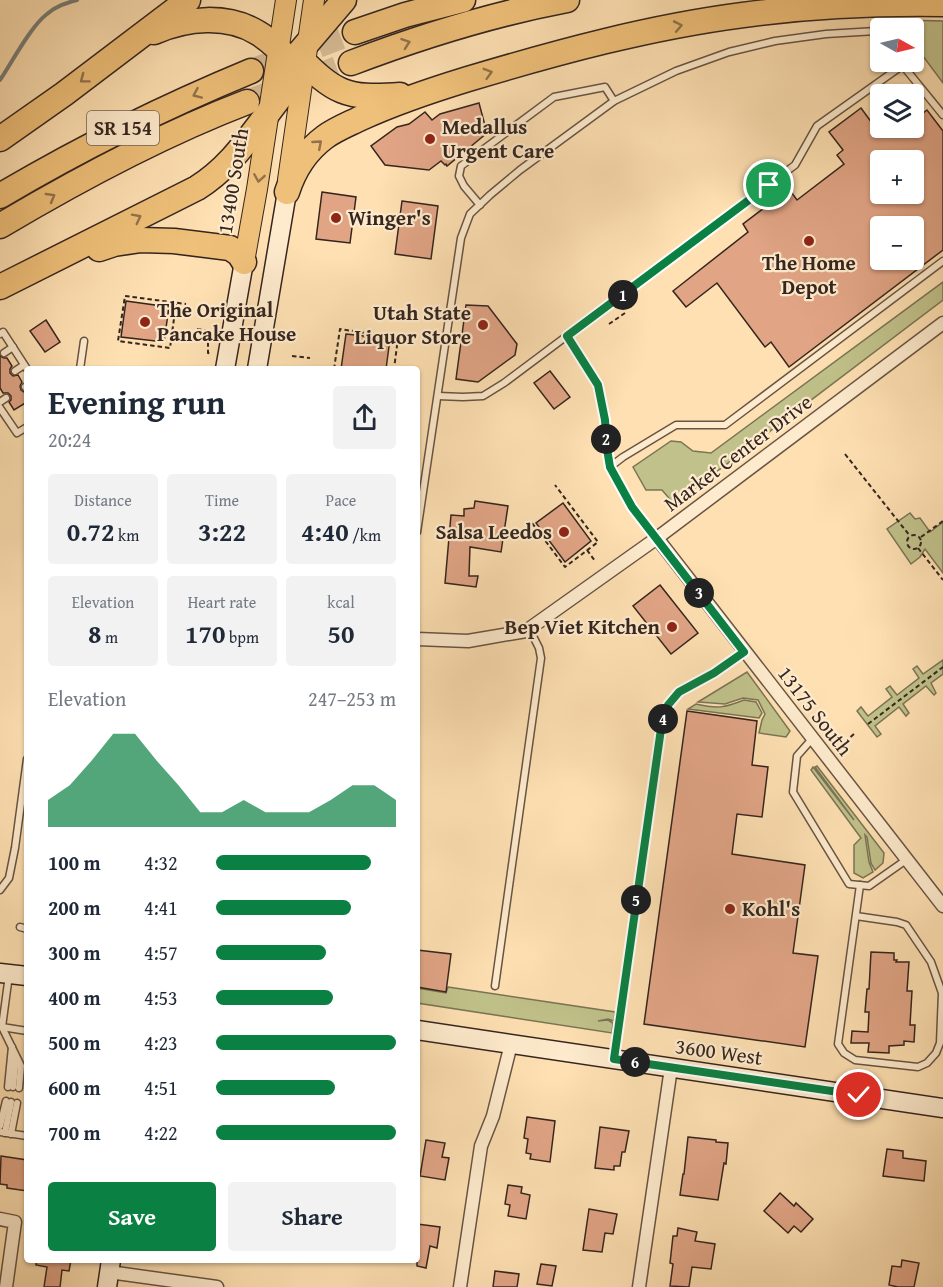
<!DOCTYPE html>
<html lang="en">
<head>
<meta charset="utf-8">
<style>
	body { margin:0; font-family:"Gentium Book Plus",serif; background:#f2f2f3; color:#1f2937; height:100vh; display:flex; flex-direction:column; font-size:22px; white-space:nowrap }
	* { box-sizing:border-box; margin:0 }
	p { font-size:20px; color:#747a83 }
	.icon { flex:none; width:33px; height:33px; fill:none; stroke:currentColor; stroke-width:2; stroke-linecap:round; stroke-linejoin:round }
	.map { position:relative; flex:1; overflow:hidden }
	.details { position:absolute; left:24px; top:366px; width:396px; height:897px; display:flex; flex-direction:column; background:#fff; border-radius:6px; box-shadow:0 2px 4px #0004 }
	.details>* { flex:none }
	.needle { width:39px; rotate:98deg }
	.controls { position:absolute; left:870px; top:18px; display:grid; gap:12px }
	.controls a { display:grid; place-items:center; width:54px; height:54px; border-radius:6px; background:#fff; box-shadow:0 2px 4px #0004; font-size:30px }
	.pin { position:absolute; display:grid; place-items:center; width:51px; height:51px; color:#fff; margin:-26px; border:3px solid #fff; border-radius:50%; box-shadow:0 2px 6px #0007 }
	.km { position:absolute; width:30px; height:30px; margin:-15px; border-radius:50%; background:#222; color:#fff; font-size:16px; line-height:30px; text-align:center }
	.round { display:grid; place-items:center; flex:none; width:63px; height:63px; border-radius:6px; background:#f2f2f3 }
	.headline { display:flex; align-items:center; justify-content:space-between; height:102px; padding:0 24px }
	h1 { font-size:33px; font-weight:600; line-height:45px }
	.figures { display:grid; grid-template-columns:repeat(3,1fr); gap:9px; height:102px; padding:6px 24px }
	.figures div { display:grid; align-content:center; border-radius:6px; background:#f2f2f3; text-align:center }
	.figures b { font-size:26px; font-weight:600 }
	.figures small { font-size:16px; font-weight:400 }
	.figures p { font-size:16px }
	.chart { height:168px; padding:12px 24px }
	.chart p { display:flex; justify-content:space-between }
	.chart svg { width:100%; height:108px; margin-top:6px; fill:#0b8043; opacity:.7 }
	.cta { display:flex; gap:12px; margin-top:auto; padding:12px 24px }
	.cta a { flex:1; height:69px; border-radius:6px; background:#0b8043; color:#fff; font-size:24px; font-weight:600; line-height:69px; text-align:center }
	.cta a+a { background:#f2f2f3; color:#1f2937 }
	ul { padding:0 24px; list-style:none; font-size:20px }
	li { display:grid; grid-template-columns:96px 72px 1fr; align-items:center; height:45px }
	li i { height:15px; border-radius:8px; background:#0b8043 }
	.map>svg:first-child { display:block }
</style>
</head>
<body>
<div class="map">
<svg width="943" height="1287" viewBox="0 0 943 1287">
	<rect width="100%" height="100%" fill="#fee0b2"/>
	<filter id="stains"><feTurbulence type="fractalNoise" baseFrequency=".00333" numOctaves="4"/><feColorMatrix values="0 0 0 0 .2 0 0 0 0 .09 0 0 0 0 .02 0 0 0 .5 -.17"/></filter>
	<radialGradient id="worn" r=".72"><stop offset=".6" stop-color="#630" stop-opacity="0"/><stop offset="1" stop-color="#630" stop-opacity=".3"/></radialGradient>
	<g fill="#c1c28b" stroke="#7b7455" stroke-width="1.5">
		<polygon points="903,20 943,21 943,83 914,44 914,28 905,28"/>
		<polygon points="943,282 943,300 674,504 662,490 646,490 633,467 671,441 681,442 693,451 711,453"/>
		<polygon points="910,513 915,519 920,518 930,532 943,522 943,573 925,549 920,557 911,564 887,529"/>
		<polygon points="943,660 943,674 931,683 936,693 934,695 926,686 903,704 909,713 906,716 899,707 875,726 881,734 877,737 857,711 861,707 868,716 892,697 886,689 890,686 897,695 919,678 913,669 917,666 923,674"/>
		<polygon points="747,672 790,731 786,737 759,733 762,720 765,714 758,700 743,698 725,704 698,702"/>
		<path d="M744,700l12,2 6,11 -3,5 -71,-9 8,-5c21,5 28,4 48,-4z"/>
		<polygon points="817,766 884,853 883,863 875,870 871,863 867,837 865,835 869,862 873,872 863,878 854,873 854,845 861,838 811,770 813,767 854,820 815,767"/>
		<polygon points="448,987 615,1012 614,1021 608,1019 598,1021 608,1020 613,1023 612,1033 417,1003 417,988 446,993"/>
	</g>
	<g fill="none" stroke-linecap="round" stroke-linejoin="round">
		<path stroke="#787e7a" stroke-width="4" d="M0,80c12,-18 31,-54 47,-66 9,-8 19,-11 30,-14"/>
	</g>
	<g fill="#e1a586" stroke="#35251f" stroke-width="1.5" fill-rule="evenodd">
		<polygon points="479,103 487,133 447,166 446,164 445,165 441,161 429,170 385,165 371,146 397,127 409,124 425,112 432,120 440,114"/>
		<path d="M861,108l19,26 9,-6h25v-8l13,-10 16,21v119l-154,117 -18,-25 -6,5 -48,-64 -31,24 -13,-16 75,-59 -5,-8 46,-35 8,11 47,-36 -7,-9 6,-5 -14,-18zM880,160h34v34h-34zM880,226h34v34h-34z"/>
		<polygon points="322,192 356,197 350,243 316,239"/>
		<polygon points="402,201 438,206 431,259 395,254"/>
		<polygon points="126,301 169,307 164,342 121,337"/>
		<polygon points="466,305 488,306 517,344 515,355 478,382 456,379"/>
		<polygon points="46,320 60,342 45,352 30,331"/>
		<polygon points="346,334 390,339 386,369 341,369"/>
		<polygon points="0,356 4,358 7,358 12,366 10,369 10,373 13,376 18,375 22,382 20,386 21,390 24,392 27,392 27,402 14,410 9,402 11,400 11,396 8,393 3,393 0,388"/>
		<polygon points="550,371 570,397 554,409 534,383"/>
		<polygon points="475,501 508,506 501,552 470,547 469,576 478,576 476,587 445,583 451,515 464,516 464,509 474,508"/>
		<polygon points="563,503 591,541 565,562 536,523"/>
		<polygon points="660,585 698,633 671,654 633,606"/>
		<polygon points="687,711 757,721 752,765 768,767 762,817 737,814 732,854 805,865 793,953 818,956 805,1047 644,1024"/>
		<polygon points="417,950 451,954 446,992 417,987"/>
		<polygon points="871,952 894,953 894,960 897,960 896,962 909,962 907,991 912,991 910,1025 915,1025 914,1042 904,1041 904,1045 889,1046 889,1053 868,1052 869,1043 851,1043 852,1031 868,1032 869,1012 865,1012 867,989 869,989"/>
		<polygon points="527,1117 555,1121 550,1162 530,1159 531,1154 526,1153 528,1139 524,1138"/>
		<polygon points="600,1127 629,1131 625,1152 622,1152 620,1166 614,1166 614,1170 595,1168"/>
		<polygon points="688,1137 716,1140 716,1142 728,1143 726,1164 724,1163 718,1200 680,1195 683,1174 684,1174"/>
		<polygon points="426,1140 445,1143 442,1157 449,1158 445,1180 420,1176"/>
		<polygon points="887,1149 903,1151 903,1158 926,1161 924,1181 883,1176"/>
		<polygon points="1,1156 27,1160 25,1174 27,1174 27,1191 7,1188 7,1185 0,1184"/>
		<polygon points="508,1185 522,1187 521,1193 530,1195 526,1219 508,1216 510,1205 505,1204"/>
		<polygon points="780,1193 794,1206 796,1203 813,1219 801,1232 794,1226 788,1233 764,1211"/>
		<polygon points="589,1209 617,1214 613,1234 605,1233 602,1252 583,1250"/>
		<polygon points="417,1224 440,1227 437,1248 430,1246 426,1268 417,1266"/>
		<polygon points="678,1228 697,1232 695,1241 715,1244 711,1269 692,1267 689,1287 670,1286 673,1264 670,1263 673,1236 677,1236"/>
		<polygon points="37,1260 71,1260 69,1271 62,1270 60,1287 44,1287 47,1267 36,1265"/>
		<polygon points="902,1260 919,1263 914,1287 898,1287 889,1285 892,1266 901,1267"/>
		<polygon points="541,1264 556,1266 552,1286 537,1284"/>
		<polygon points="495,1271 519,1274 517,1287 493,1287"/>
	</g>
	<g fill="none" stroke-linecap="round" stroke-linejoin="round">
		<g stroke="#d6bb95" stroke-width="24" stroke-dasharray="24 12" stroke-linecap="butt">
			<polyline points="251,71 355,32"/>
			<polyline points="247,102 351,63"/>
		</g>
		<defs>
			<g id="lane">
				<polyline points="900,62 943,115"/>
				<polyline points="480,205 464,186 459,176 461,166 554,97 605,87 614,101"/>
				<polyline points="0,334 3,332 27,369"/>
				<polyline points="567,336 598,385 605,420 607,449 610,467 632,507 656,538"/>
				<polyline points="4,353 13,347"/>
				<polyline points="80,369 84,341"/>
				<polyline points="15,371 24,365"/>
				<polyline points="25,387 27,386"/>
				<polyline points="438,396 463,397 483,396 504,383 795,165 817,126 903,65"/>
				<polyline points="0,402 6,398"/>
				<polyline points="0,408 17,433 27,427"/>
				<polyline points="610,467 623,457 676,425 725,425 943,261"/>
				<polyline points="417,532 461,238 470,214 490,195 520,170 614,101 676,71 729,52 775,41 826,34 876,31 880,37"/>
				<polyline points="812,739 797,756 793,792 849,884 869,886 906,860"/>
				<polyline points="0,890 9,878 15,848 27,759"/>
				<polyline points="856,916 897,922 906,925 931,962 942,993 940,1043 936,1053 927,1063 918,1067 855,1060 844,1053 838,1044 860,885"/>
				<polyline points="20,927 27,929"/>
				<polyline points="9,975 2,1027 27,1031"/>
				<polyline points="495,986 541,658 539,648 529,628"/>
				<polyline points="0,1027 2,1027 21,1066 19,1088"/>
				<polyline points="614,1056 662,722 668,705 679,692 714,673 744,652"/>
				<polyline points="8,1087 12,1047"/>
				<polyline points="13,1087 16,1057"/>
				<polyline points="0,1126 6,1101"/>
				<polyline points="0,1132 27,1136"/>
				<polyline points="5,1133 11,1102"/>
				<polyline points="11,1134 17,1103"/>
			</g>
			<g id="street">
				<polyline points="657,538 943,906"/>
				<polyline points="417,639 468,641 526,631 657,538 943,323"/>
				<polyline points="0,1219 15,1222 6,1287"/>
				<polyline points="109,1272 217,1287"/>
				<polyline points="460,1287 481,1146 493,1116 511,1044"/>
				<polyline points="639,1287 671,1068"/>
			</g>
			<g id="secondary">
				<polyline points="225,369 244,262"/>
				<polyline points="257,369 287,192"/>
				<polyline points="0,973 27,976"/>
				<polyline points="417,1030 943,1108"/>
				<polyline points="107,1287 111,1260"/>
			</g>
			<g id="primary">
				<polyline points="288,180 314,0"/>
				<polyline points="244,262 257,189 286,0"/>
			</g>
			<g id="highway">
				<path d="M154,32c33,-14 73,-18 104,1 17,10 31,27 45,40"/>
				<polyline points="355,32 405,15 463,0"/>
				<path d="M297,55c38,38 48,44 103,40"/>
				<path d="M351,63c71,-27 142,-49 216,-63"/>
				<polyline points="287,67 344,0"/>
				<polyline points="0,139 64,94 188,0"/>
				<path d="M287,192c7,-22 19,-41 38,-55 11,-8 24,-13 36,-19 35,-16 71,-28 107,-39 90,-27 182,-52 275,-64 67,-9 133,-12 200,-11"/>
				<path d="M0,196c81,-48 164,-89 251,-125"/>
				<path d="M0,226c79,-47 161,-91 247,-124"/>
				<polyline points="99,249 114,244 141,240 174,241 230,248 239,254 244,262"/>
				<path d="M0,287l197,-99c27,-17 43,-38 62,-63 15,-20 30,-40 46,-60"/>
			</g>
		</defs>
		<use href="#lane" stroke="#675444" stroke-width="9"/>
		<use href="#street" stroke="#675444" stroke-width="15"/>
		<use href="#secondary" stroke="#35251f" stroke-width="21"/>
		<use href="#primary" stroke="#35251f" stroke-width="22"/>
		<use href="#highway" stroke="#35251f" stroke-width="27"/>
		<g stroke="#35251f" stroke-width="2" stroke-dasharray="4.5 3" stroke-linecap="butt">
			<polyline points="176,304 170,348 118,341 125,296 186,304"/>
			<polyline points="609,324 625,313"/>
			<polyline points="197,329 208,331 208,353 212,354"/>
			<polyline points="292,356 310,358"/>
			<polyline points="334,369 340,329 398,338 394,369"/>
			<polyline points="845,454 910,536"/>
			<polyline points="532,523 565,567 598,542 555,485"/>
			<circle cx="914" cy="542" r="7"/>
			<polyline points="921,537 943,521"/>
			<polyline points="918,548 943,580"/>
			<polyline points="587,550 595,561"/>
			<polyline points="868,724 943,667"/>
			<polyline points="845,742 855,733"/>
		</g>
		<use href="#lane" stroke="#feebcd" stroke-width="6"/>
		<use href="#street" stroke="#feebcd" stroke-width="12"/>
		<use href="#secondary" stroke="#feebcd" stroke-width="18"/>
		<use href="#primary" stroke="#efc079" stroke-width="20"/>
		<use href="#highway" stroke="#efc079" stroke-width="24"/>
	</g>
	<defs><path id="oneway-chevron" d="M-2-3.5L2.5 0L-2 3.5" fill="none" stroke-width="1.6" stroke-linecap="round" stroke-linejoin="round" transform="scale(1.5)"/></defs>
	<g stroke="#92724c">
		<use href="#oneway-chevron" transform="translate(678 26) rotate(-11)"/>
		<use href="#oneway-chevron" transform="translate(406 43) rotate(-19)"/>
		<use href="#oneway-chevron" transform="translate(488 73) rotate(-16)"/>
		<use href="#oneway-chevron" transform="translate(84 79) rotate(143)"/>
		<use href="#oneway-chevron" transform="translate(197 94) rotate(156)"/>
		<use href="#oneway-chevron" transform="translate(318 144) rotate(-41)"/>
		<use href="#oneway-chevron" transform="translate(259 178) rotate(99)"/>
		<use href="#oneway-chevron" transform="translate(51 197) rotate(-30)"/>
		<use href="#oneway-chevron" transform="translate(137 218) rotate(-27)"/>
	</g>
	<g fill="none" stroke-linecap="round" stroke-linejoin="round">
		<defs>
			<polyline id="route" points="769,185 567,336 598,385 605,420 607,449 610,467 632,507 744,652 714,673 679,692 668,705 662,722 614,1059 859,1095"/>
		</defs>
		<use href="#route" stroke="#fff" stroke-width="12"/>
		<use href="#route" stroke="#0b8043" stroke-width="8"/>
	</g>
	<g fill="#8f2418" stroke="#feebcd" stroke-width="2">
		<circle cx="430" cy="139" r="6"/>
		<circle cx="336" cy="218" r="6"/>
		<circle cx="809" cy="241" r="6"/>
		<circle cx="145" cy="322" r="6"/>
		<circle cx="483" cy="325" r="6"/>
		<circle cx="564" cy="532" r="6"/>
		<circle cx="672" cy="627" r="6"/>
		<circle cx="730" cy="909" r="6"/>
	</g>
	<g text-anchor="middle" stroke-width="4.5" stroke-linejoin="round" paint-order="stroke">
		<rect fill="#feebcd" stroke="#716053" stroke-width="1.5" x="87" y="111" width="72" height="34" rx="4.5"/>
		<g font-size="20" font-weight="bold" fill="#35251f">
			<text x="123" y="135">SR 154</text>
		</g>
		<g font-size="21" font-weight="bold" fill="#35251f" stroke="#feebcd" text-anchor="start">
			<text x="442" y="134">Medallus<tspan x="442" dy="24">Urgent Care</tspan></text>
			<text x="348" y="225">Winger's</text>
			<text x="809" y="270" text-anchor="middle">The Home<tspan x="809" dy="24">Depot</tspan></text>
			<text x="157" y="317">The Original<tspan x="157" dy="24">Pancake House</tspan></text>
			<text x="471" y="320" text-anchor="end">Utah State<tspan x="471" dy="24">Liquor Store</tspan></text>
			<text x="552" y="539" text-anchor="end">Salsa Leedos</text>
			<text x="660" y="634" text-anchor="end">Bep Viet Kitchen</text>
			<text x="742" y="916">Kohl's</text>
		</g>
		<g font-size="21" fill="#35251f" stroke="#feebcd">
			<text transform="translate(233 181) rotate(-81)" y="7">13400 South</text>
			<text transform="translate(738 453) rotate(-37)" y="7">Market Center Drive</text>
			<text transform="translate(815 711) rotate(52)" y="7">13175 South</text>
			<text transform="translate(719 1052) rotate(8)" y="7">3600 West</text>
		</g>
	</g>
	<rect width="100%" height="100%" filter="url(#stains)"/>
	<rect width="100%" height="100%" fill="url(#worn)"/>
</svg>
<div class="controls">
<a><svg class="needle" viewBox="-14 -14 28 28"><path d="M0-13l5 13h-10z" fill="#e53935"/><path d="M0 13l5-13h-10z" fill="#747a83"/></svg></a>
<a><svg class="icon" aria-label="layers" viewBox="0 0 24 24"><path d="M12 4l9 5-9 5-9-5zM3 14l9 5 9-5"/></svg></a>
<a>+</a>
<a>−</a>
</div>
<div class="pin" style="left:769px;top:185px;background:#1e9e55"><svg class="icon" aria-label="arrive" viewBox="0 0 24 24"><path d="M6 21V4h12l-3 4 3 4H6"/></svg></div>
<div class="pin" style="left:859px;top:1095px;background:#d93025"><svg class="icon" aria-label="check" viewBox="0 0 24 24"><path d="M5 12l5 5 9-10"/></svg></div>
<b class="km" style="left:623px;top:295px">1</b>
<b class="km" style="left:606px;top:439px">2</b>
<b class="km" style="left:699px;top:593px">3</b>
<b class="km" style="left:663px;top:719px">4</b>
<b class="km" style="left:636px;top:900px">5</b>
<b class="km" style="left:635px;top:1062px">6</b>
<section class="details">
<div class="headline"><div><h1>Evening run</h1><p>20:24</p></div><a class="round"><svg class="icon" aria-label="share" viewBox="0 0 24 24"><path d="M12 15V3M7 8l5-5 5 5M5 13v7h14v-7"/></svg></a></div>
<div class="figures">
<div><p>Distance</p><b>0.72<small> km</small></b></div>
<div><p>Time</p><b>3:22</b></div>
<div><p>Pace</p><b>4:40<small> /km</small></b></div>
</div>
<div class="figures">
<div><p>Elevation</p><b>8<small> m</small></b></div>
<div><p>Heart rate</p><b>170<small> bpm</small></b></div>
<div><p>kcal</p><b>50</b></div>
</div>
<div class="chart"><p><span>Elevation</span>247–253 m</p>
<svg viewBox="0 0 160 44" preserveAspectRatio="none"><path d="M0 44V33L10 27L20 17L30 6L40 6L50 17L60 27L70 38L80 38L90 33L100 38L110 38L120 38L130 33L140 27L150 27L160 33V44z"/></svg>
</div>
<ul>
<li><b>100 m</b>4:32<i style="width:86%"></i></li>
<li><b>200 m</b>4:41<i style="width:75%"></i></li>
<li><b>300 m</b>4:57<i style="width:61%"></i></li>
<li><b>400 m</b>4:53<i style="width:65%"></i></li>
<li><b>500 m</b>4:23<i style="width:100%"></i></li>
<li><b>600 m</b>4:51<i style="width:66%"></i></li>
<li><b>700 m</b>4:22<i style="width:100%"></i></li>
</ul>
<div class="cta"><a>Save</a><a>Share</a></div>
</section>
</div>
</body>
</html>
